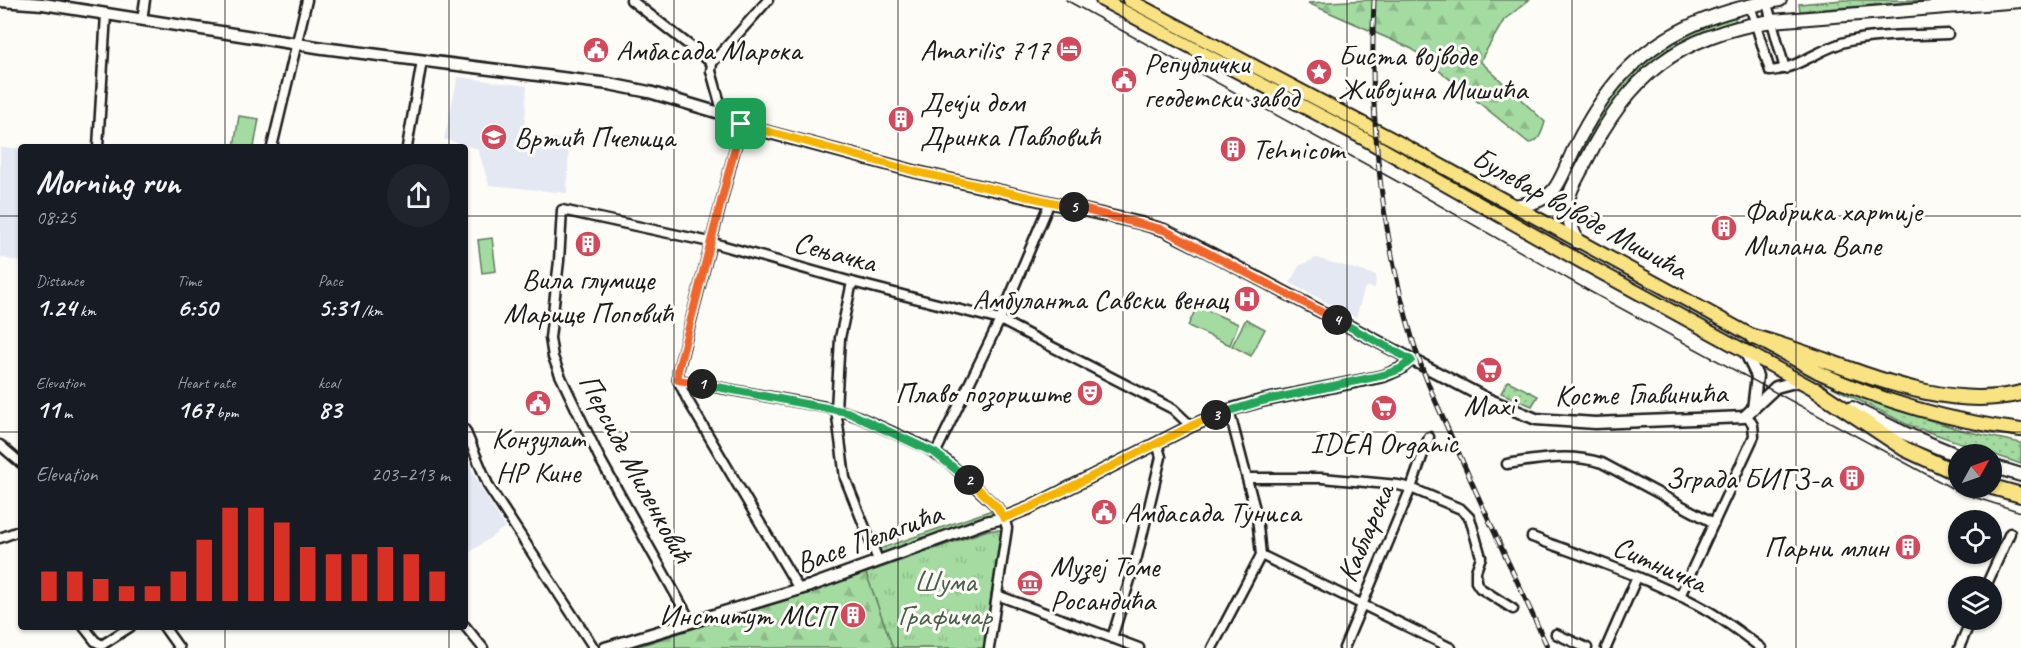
<!DOCTYPE html>
<html lang="en">
<head>
<meta charset="utf-8">
<style>
	body { margin:0; font-family:Caveat,sans-serif; background:#20242c; color:#f1f3f6; height:100vh; display:flex; flex-direction:column; font-size:22px; white-space:nowrap }
	* { box-sizing:border-box; margin:0 }
	p { font-size:20px; color:#9ea1a6 }
	.icon { flex:none; width:33px; height:33px; fill:none; stroke:currentColor; stroke-width:2; stroke-linecap:round; stroke-linejoin:round }
	.map { position:relative; flex:1; overflow:hidden }
	.panel { position:absolute; left:18px; top:144px; width:450px; height:486px; display:flex; flex-direction:column; background:#171b24; border-radius:6px; box-shadow:0 2px 4px #0004 }
	.panel>* { flex:none }
	.needle { width:39px; rotate:50deg }
	.controls { position:absolute; left:1948px; top:444px; display:grid; gap:12px }
	.controls a { display:grid; place-items:center; width:54px; height:54px; border-radius:50%; background:#171b24; box-shadow:0 2px 4px #0004; font-size:30px }
	.pin { position:absolute; display:grid; place-items:center; width:51px; height:51px; color:#fff; margin:-26px; border-radius:12px; box-shadow:0 3px 9px #0006 }
	.km { position:absolute; width:30px; height:30px; margin:-15px; border-radius:50%; background:#222; color:#fff; font-size:16px; line-height:30px; text-align:center }
	.round { display:grid; place-items:center; flex:none; width:63px; height:63px; border-radius:32px; background:#20242c }
	.summary { display:flex; align-items:center; justify-content:space-between; height:102px; padding:0 18px }
	h1 { font-size:33px; font-weight:800; line-height:45px }
	.stats { display:grid; grid-template-columns:repeat(3,1fr); gap:9px; height:102px; padding:6px 18px }
	.stats div { display:grid; align-content:center }
	.stats b { font-size:26px; font-weight:800 }
	.stats small { font-size:16px; font-weight:400 }
	.stats p { font-size:16px }
	.chart { height:168px; padding:12px 18px }
	.chart p { display:flex; justify-content:space-between }
	.chart svg { width:100%; height:108px; margin-top:6px; stroke:#d93025; stroke-width:6 }
	.map>svg:first-child { display:block }
</style>
</head>
<body>
<div class="map">
<svg width="2021" height="648" viewBox="0 0 2021 648">
	<defs>
		<pattern id="grass-dots" width="8" height="8" patternUnits="userSpaceOnUse" patternTransform="scale(1.5)"><rect width="8" height="8" fill="#a3dba0"/><path d="M2 2h.1M6 6h.1" fill="none" stroke="#8cbb89" stroke-width="1.8" stroke-linecap="round"/></pattern>
		<pattern id="forest-firs" width="22" height="20" patternUnits="userSpaceOnUse" patternTransform="scale(1.5)"><rect width="22" height="20" fill="#a3dba0"/><path d="M5 1l3.5 6h-7zM16 11l3.5 6h-7z" fill="#8cbb89"/></pattern>
		<pattern id="park-tufts" width="24" height="20" patternUnits="userSpaceOnUse" patternTransform="scale(1.5)"><rect width="24" height="20" fill="#a3dba0"/><path d="M3 7l-1-3M5 7V3M7 7l1-3M15 17l-1-3M17 17v-4M19 17l1-3" fill="none" stroke="#8cbb89"/></pattern>
	</defs>
	<rect width="100%" height="100%" fill="#fdfcf7"/>
	<filter id="ink" filterUnits="userSpaceOnUse"><feTurbulence type="fractalNoise" baseFrequency=".0167" numOctaves="2"/><feDisplacementMap in="SourceGraphic" scale="12" xChannelSelector="R" yChannelSelector="G"/><feConvolveMatrix kernelMatrix="1 2 1 2 8 2 1 2 1" color-interpolation-filters="sRGB"/></filter>
	<g filter="url(#ink)">
		<g fill="#e4e8f2">
			<polygon points="458,77 527,86 524,135 569,140 567,193 489,185 478,149 444,139"/>
			<polygon points="0,148 21,148 21,262 0,257"/>
			<polygon points="1316,258 1376,275 1375,288 1365,287 1356,318 1290,283 1299,266"/>
			<polygon points="465,456 482,490 505,527 465,556"/>
		</g>
		<g fill="url(#grass-dots)" stroke="#607c5e" stroke-width="1.5">
			<polygon points="1843,0 1933,0 1800,11 1799,4"/>
			<path d="M1733,14l3,7 -41,15 -25,15 -29,22 -17,18 -20,28 -34,64 -5,-4c32,-60 59,-118 125,-148 14,-6 29,-11 43,-17z"/>
			<polygon points="1803,372 1893,409 1965,431 2021,443 2021,464 1906,424"/>
			<polygon points="1508,381 1538,396 1532,406 1501,393"/>
			<polygon points="992,510 992,514 982,521 884,555 879,549"/>
		</g>
		<g fill="url(#forest-firs)" stroke="#607c5e" stroke-width="1.5">
			<path d="M1369,0h160l-25,20 -24,41 65,61c-3,9 -5,20 -16,21l-117,-94 -104,-46z"/>
			<polygon points="988,530 986,648 633,648 866,573"/>
		</g>
		<g fill="url(#park-tufts)" stroke="#607c5e" stroke-width="1.5">
			<polygon points="1246,319 1265,329 1251,356 1232,346"/>
			<polygon points="988,530 1003,530 986,648 893,648 866,573"/>
		</g>
		<g fill="#a3dba0" stroke="#607c5e" stroke-width="1.5">
			<polygon points="239,116 259,119 254,147 234,147"/>
			<polygon points="492,238 496,271 482,273 478,240"/>
			<polygon points="1197,306 1238,324 1230,345 1188,326"/>
		</g>
		<g fill="none" stroke-linecap="round" stroke-linejoin="round">
			<defs>
				<g id="minor">
					<polyline points="631,0 712,63"/>
					<polyline points="1766,0 1785,69"/>
					<path d="M1750,5l20,66c28,-2 51,-24 79,-30 31,-7 66,-5 99,-7"/>
					<polyline points="142,20 145,0"/>
					<polyline points="723,114 711,71 712,63 768,0"/>
					<polyline points="741,125 678,371 678,380 687,399 799,589"/>
					<polyline points="98,147 106,14"/>
					<polyline points="272,147 307,0"/>
					<polyline points="407,147 422,61"/>
					<polyline points="852,282 840,338 836,409 845,478 878,560"/>
					<polyline points="678,380 836,409 859,417 925,447 947,461 997,507 1004,518 1007,528 989,648"/>
					<polyline points="465,430 489,487 594,648"/>
					<polyline points="0,445 21,463"/>
					<polyline points="935,454 1000,320 1050,202"/>
					<path d="M1507,464c32,-5 63,-11 95,-1l112,60"/>
					<polyline points="1248,478 1322,478 1398,485 1411,488 1461,509 1470,518 1481,557 1476,571 1476,582 1480,588 1513,609"/>
					<path d="M1532,537c55,21 112,39 164,67 23,12 44,28 65,44"/>
					<polyline points="0,538 21,530"/>
					<polyline points="1261,555 1451,648"/>
					<polyline points="1986,586 2010,533"/>
					<polyline points="997,595 1139,648"/>
					<polyline points="1680,596 1754,436 1753,425 1747,415"/>
					<polyline points="691,622 600,459 560,375 553,357 550,338 559,261 562,210 710,242 852,282 1000,320 1173,409 1191,426"/>
					<polyline points="465,626 483,648"/>
					<polyline points="84,627 95,641 102,645 130,627"/>
					<polyline points="164,627 179,648"/>
					<polyline points="1556,634 1587,648"/>
					<polyline points="1112,638 1137,557 1161,457 1157,443"/>
					<polyline points="1212,648 1261,555 1257,517 1229,410"/>
					<polyline points="1344,648 1411,488 1429,437"/>
					<polyline points="1606,648 1637,577"/>
					<polyline points="1959,648 1971,620"/>
				</g>
				<g id="tertiary">
					<polyline points="0,1 43,4 323,48 609,84 649,92 723,114 741,125 917,172 1140,223 1164,230 1212,254 1485,398 1536,419 1595,423 1744,417 1776,387 1799,381"/>
					<polyline points="1745,351 1757,376 1753,409"/>
					<polyline points="605,648 810,586 986,522 1004,518 1029,508 1191,426 1229,410 1261,401 1384,376 1400,369 1411,360"/>
				</g>
				<g id="secondary">
					<path d="M1514,206c14,-2 27,-4 38,-14 10,-11 16,-31 23,-45 13,-26 28,-51 47,-72 42,-45 99,-66 158,-75"/>
					<path d="M1578,242c-19,-39 -10,-46 8,-81 42,-85 92,-126 186,-140l249,-20"/>
					<polyline points="1852,408 1904,433 1959,456"/>
					<polyline points="1992,466 2021,475"/>
				</g>
				<g id="primary">
					<polyline points="1102,0 1361,137 1580,261 1816,390"/>
					<path d="M1129,0l267,141 422,231c65,30 132,49 203,58"/>
				</g>
				<g id="trunk">
					<path d="M1753,337c83,21 180,78 268,56"/>
					<polyline points="1816,390 1905,449 1959,474"/>
					<polyline points="1992,487 2021,495"/>
				</g>
			</defs>
			<use href="#minor" stroke="#1c1c1c" stroke-width="13"/>
			<use href="#tertiary" stroke="#1c1c1c" stroke-width="15"/>
			<use href="#secondary" stroke="#1c1c1c" stroke-width="16"/>
			<use href="#primary" stroke="#1c1c1c" stroke-width="16"/>
			<use href="#trunk" stroke="#1c1c1c" stroke-width="18"/>
			<use href="#minor" stroke="#fdfcf7" stroke-width="8"/>
			<use href="#tertiary" stroke="#fdfcf7" stroke-width="10"/>
			<use href="#secondary" stroke="#fdfcf7" stroke-width="12"/>
			<use href="#primary" stroke="#f8e281" stroke-width="12"/>
			<use href="#trunk" stroke="#f8e281" stroke-width="14"/>
			<polyline stroke="#1c1c1c" stroke-width="1.5" points="1066,0 1411,189 1589,291 1948,486 1961,493 2021,512"/>
			<defs>
				<path id="rail" d="M1374,0c-5,115 6,230 39,341 12,40 31,79 48,117 28,64 58,127 87,190"/>
			</defs>
			<use href="#rail" stroke="#1c1c1c" stroke-width="5"/>
			<use href="#rail" stroke="#fdfcf7" stroke-width="3" stroke-dasharray="9" stroke-linecap="butt"/>
		</g>
	</g>
	<g fill="none" stroke-linecap="round" stroke-linejoin="round" filter="url(#ink)">
		<defs>
			<polyline id="split-1" points="702,384 678,380 678,370 741,124"/>
			<polyline id="split-2" points="702,384 847,412 935,453 969,480"/>
			<polyline id="split-3" points="969,480 997,507 1004,518 1029,508 1191,426 1216,415"/>
			<polyline id="split-4" points="1216,415 1262,401 1384,375 1400,369 1411,360 1337,320"/>
			<polyline id="split-5" points="1074,207 1164,230 1337,320"/>
			<polyline id="split-6" points="741,124 917,172 1074,207"/>
		</defs>
		<use href="#split-1" stroke="#fff" stroke-width="12"/>
		<use href="#split-2" stroke="#fff" stroke-width="12"/>
		<use href="#split-3" stroke="#fff" stroke-width="12"/>
		<use href="#split-4" stroke="#fff" stroke-width="12"/>
		<use href="#split-5" stroke="#fff" stroke-width="12"/>
		<use href="#split-6" stroke="#fff" stroke-width="12"/>
		<use href="#split-1" stroke="#f0652b" stroke-width="8"/>
		<use href="#split-2" stroke="#22a559" stroke-width="8"/>
		<use href="#split-3" stroke="#f5b400" stroke-width="8"/>
		<use href="#split-4" stroke="#22a559" stroke-width="8"/>
		<use href="#split-5" stroke="#f0652b" stroke-width="8"/>
		<use href="#split-6" stroke="#f5b400" stroke-width="8"/>
	</g>
	<path fill="none" stroke="#1c1c1c" stroke-width="1.5" stroke-opacity="0.55" d="M225,0v147M449,0v147M674,0v648M898,0v648M1123,0v648M1347,0v648M1572,0v648M1796,0v648M0,216h21M465,216h1556M0,432h21M465,432h1556M225,627v21M449,627v21"/>
	<defs>
		<symbol id="hotel-disc" viewBox="-11 -11 22 22"><circle r="9.5" fill="#d1495b" stroke="#fdfcf7"/><path d="M-6-4.5h1.5V1H6V5H4.5V3h-9V5H-6ZM-4 0a1.8 1.8 0 1 1 3.6 0ZM.5 0V-2.5h3Q6-2.5 6 0Z" fill="#fff"/></symbol>
		<symbol id="civic-disc" viewBox="-11 -11 22 22"><circle r="9.5" fill="#d1495b" stroke="#fdfcf7"/><path d="M-.6-6.5H3V-4.5H.6V-3L4-1V1h2V6H-6V1h2V-1L-.6-3ZM-1.2 2.5V6h2.4V2.5Z" fill="#fff"/></symbol>
		<symbol id="sight-disc" viewBox="-11 -11 22 22"><circle r="9.5" fill="#d1495b" stroke="#fdfcf7"/><path d="M0-6L1.8-2.2L6-1.7L2.9 1.2L3.7 5.4L0 3.3L-3.7 5.4L-2.9 1.2L-6-1.7L-1.8-2.2Z" fill="#fff"/></symbol>
		<symbol id="building-disc" viewBox="-11 -11 22 22"><circle r="9.5" fill="#d1495b" stroke="#fdfcf7"/><path d="M-4-6H4V6H1V3H-1V6H-4ZM-2.5-4.3h1.7v1.8h-1.7ZM.8-4.3h1.7v1.8H.8ZM-2.5-1h1.7V.8h-1.7ZM.8-1h1.7V.8H.8Z" fill="#fff"/></symbol>
		<symbol id="school-disc" viewBox="-11 -11 22 22"><circle r="9.5" fill="#d1495b" stroke="#fdfcf7"/><path d="M0-5L7-2L0 1L-7-2ZM-4 1L0 2.5L4 1V4Q0 6-4 4Z" fill="#fff"/></symbol>
		<symbol id="hospital-disc" viewBox="-11 -11 22 22"><circle r="9.5" fill="#d1495b" stroke="#fdfcf7"/><path d="M-5-5h3v3.5h4V-5h3V5h-3V1.5h-4V5h-3Z" fill="#fff"/></symbol>
		<symbol id="supermarket-disc" viewBox="-11 -11 22 22"><circle r="9.5" fill="#d1495b" stroke="#fdfcf7"/><path d="M-6-5.5h2.5l.6 2H6L4.5 2H-2.5L-4.4-4H-6ZM-1.5 3.2a1.3 1.3 0 1 0 .1 0ZM3 3.2a1.3 1.3 0 1 0 .1 0Z" fill="#fff"/></symbol>
		<symbol id="theatre-disc" viewBox="-11 -11 22 22"><circle r="9.5" fill="#d1495b" stroke="#fdfcf7"/><path d="M-5-5.5Q0-4 5-5.5V0Q5 5 0 6Q-5 5-5 0ZM-3.3-2.5H-1v1.5H-3.3ZM1-2.5H3.3v1.5H1ZM-2.8 1Q0 5.5 2.8 1Z" fill="#fff"/></symbol>
		<symbol id="museum-disc" viewBox="-11 -11 22 22"><circle r="9.5" fill="#d1495b" stroke="#fdfcf7"/><path d="M0-6L6-3V-2H-6V-3ZM-5-1h2V3h-2ZM-1-1h2V3h-2ZM3-1h2V3H3ZM-6 4H6V6H-6Z" fill="#fff"/></symbol>
	</defs>
	<g fill-rule="evenodd">
		<use href="#hotel-disc" x="1054" y="34" width="30" height="30"/>
		<use href="#civic-disc" x="581" y="35" width="30" height="30"/>
		<use href="#sight-disc" x="1304" y="57" width="30" height="30"/>
		<use href="#civic-disc" x="1109" y="65" width="30" height="30"/>
		<use href="#building-disc" x="886" y="104" width="30" height="30"/>
		<use href="#school-disc" x="479" y="122" width="30" height="30"/>
		<use href="#building-disc" x="1218" y="134" width="30" height="30"/>
		<use href="#building-disc" x="1709" y="213" width="30" height="30"/>
		<use href="#building-disc" x="573" y="229" width="30" height="30"/>
		<use href="#hospital-disc" x="1232" y="284" width="30" height="30"/>
		<use href="#supermarket-disc" x="1474" y="355" width="30" height="30"/>
		<use href="#theatre-disc" x="1075" y="378" width="30" height="30"/>
		<use href="#civic-disc" x="523" y="388" width="30" height="30"/>
		<use href="#supermarket-disc" x="1369" y="393" width="30" height="30"/>
		<use href="#building-disc" x="1837" y="463" width="30" height="30"/>
		<use href="#civic-disc" x="1089" y="497" width="30" height="30"/>
		<use href="#building-disc" x="1893" y="532" width="30" height="30"/>
		<use href="#museum-disc" x="1015" y="568" width="30" height="30"/>
		<use href="#building-disc" x="838" y="600" width="30" height="30"/>
	</g>
	<g text-anchor="middle" stroke-width="6" stroke-linejoin="round" paint-order="stroke">
		<g font-size="30" fill="#1c1c1c" stroke="#fdfcf7" text-anchor="start">
			<text x="1050" y="59" text-anchor="end">Amarilis 717</text>
			<text x="616" y="60">Амбасада Марока</text>
			<text x="1338" y="65">Биста војводе<tspan x="1338" dy="34">Живојина Мишића</tspan></text>
			<text x="1144" y="73">Републички<tspan x="1144" dy="34">геодетски завод</tspan></text>
			<text x="920" y="112">Дечји дом<tspan x="920" dy="34">Дринка Павловић</tspan></text>
			<text x="514" y="147">Вртић Пчелица</text>
			<text x="1252" y="159">Tehnicom</text>
			<text x="1744" y="221">Фабрика хартије<tspan x="1744" dy="34">Милана Вапе</tspan></text>
			<text x="588" y="289" text-anchor="middle">Вила глумице<tspan x="588" dy="34">Марице Поповић</tspan></text>
			<text x="1228" y="309" text-anchor="end">Амбуланта Савски венац</text>
			<text x="1070" y="403" text-anchor="end">Плаво позориште</text>
			<text x="1489" y="415" text-anchor="middle">Maxi</text>
			<text x="538" y="448" text-anchor="middle">Конзулат<tspan x="538" dy="34">НР Кине</tspan></text>
			<text x="1384" y="453" text-anchor="middle">IDEA Organic</text>
			<text x="1832" y="488" text-anchor="end">Зграда БИГЗ-а</text>
			<text x="1124" y="522">Амбасада Туниса</text>
			<text x="1888" y="557" text-anchor="end">Парни млин</text>
			<text x="1050" y="576">Музеј Томе<tspan x="1050" dy="34">Росандића</tspan></text>
			<text x="834" y="625" text-anchor="end">Институт МСП</text>
		</g>
		<g font-size="30" fill="#1c1c1c" stroke="#fdfcf7">
			<text transform="translate(1580 213) rotate(29)" y="10">Булевар војводе Мишића</text>
			<text transform="translate(835 252) rotate(15)" y="10">Сењачка</text>
			<text transform="translate(1641 394) rotate(-1)" y="10">Косте Главинића</text>
			<text transform="translate(636 468) rotate(62)" y="10">Персиде Миленковић</text>
			<text transform="translate(1365 533) rotate(-67)" y="10">Кабларска</text>
			<text transform="translate(869 538) rotate(-20)" y="10">Васе Пелагића</text>
			<text transform="translate(1660 564) rotate(24)" y="10">Ситничка</text>
		</g>
		<g font-size="30" fill="#4b5f4a" stroke="#fdfcf7">
			<text x="945" y="591">Шума<tspan x="945" dy="34">Графичар</tspan></text>
		</g>
	</g>
</svg>
<div class="controls">
<a><svg class="needle" viewBox="-14 -14 28 28"><path d="M0-13l5 13h-10z" fill="#e53935"/><path d="M0 13l5-13h-10z" fill="#9ea1a6"/></svg></a>
<a><svg class="icon" aria-label="locate" viewBox="0 0 24 24"><circle cx="12" cy="12" r="6"/><path d="M12 2v4M12 18v4M2 12h4M18 12h4"/></svg></a>
<a><svg class="icon" aria-label="layers" viewBox="0 0 24 24"><path d="M12 4l9 5-9 5-9-5zM3 14l9 5 9-5"/></svg></a>
</div>
<div class="pin" style="left:741px;top:124px;background:#1e9e55"><svg class="icon" aria-label="arrive" viewBox="0 0 24 24"><path d="M6 21V4h12l-3 4 3 4H6"/></svg></div>
<b class="km" style="left:702px;top:384px">1</b>
<b class="km" style="left:969px;top:480px">2</b>
<b class="km" style="left:1216px;top:415px">3</b>
<b class="km" style="left:1337px;top:320px">4</b>
<b class="km" style="left:1074px;top:207px">5</b>
<section class="panel">
<div class="summary"><div><h1>Morning run</h1><p>08:25</p></div><a class="round"><svg class="icon" aria-label="share" viewBox="0 0 24 24"><path d="M12 15V3M7 8l5-5 5 5M5 13v7h14v-7"/></svg></a></div>
<div class="stats">
<div><p>Distance</p><b>1.24<small> km</small></b></div>
<div><p>Time</p><b>6:50</b></div>
<div><p>Pace</p><b>5:31<small> /km</small></b></div>
</div>
<div class="stats">
<div><p>Elevation</p><b>11<small> m</small></b></div>
<div><p>Heart rate</p><b>167<small> bpm</small></b></div>
<div><p>kcal</p><b>83</b></div>
</div>
<div class="chart"><p><span>Elevation</span>203–213 m</p>
<svg viewBox="0 0 160 44" preserveAspectRatio="none"><path d="M5 44V32M15 44V32M25 44V35M35 44V38M45 44V38M55 44V32M65 44V19M75 44V6M85 44V6M95 44V12M105 44V22M115 44V25M125 44V25M135 44V22M145 44V25M155 44V32"/></svg>
</div>
</section>
</div>
</body>
</html>
